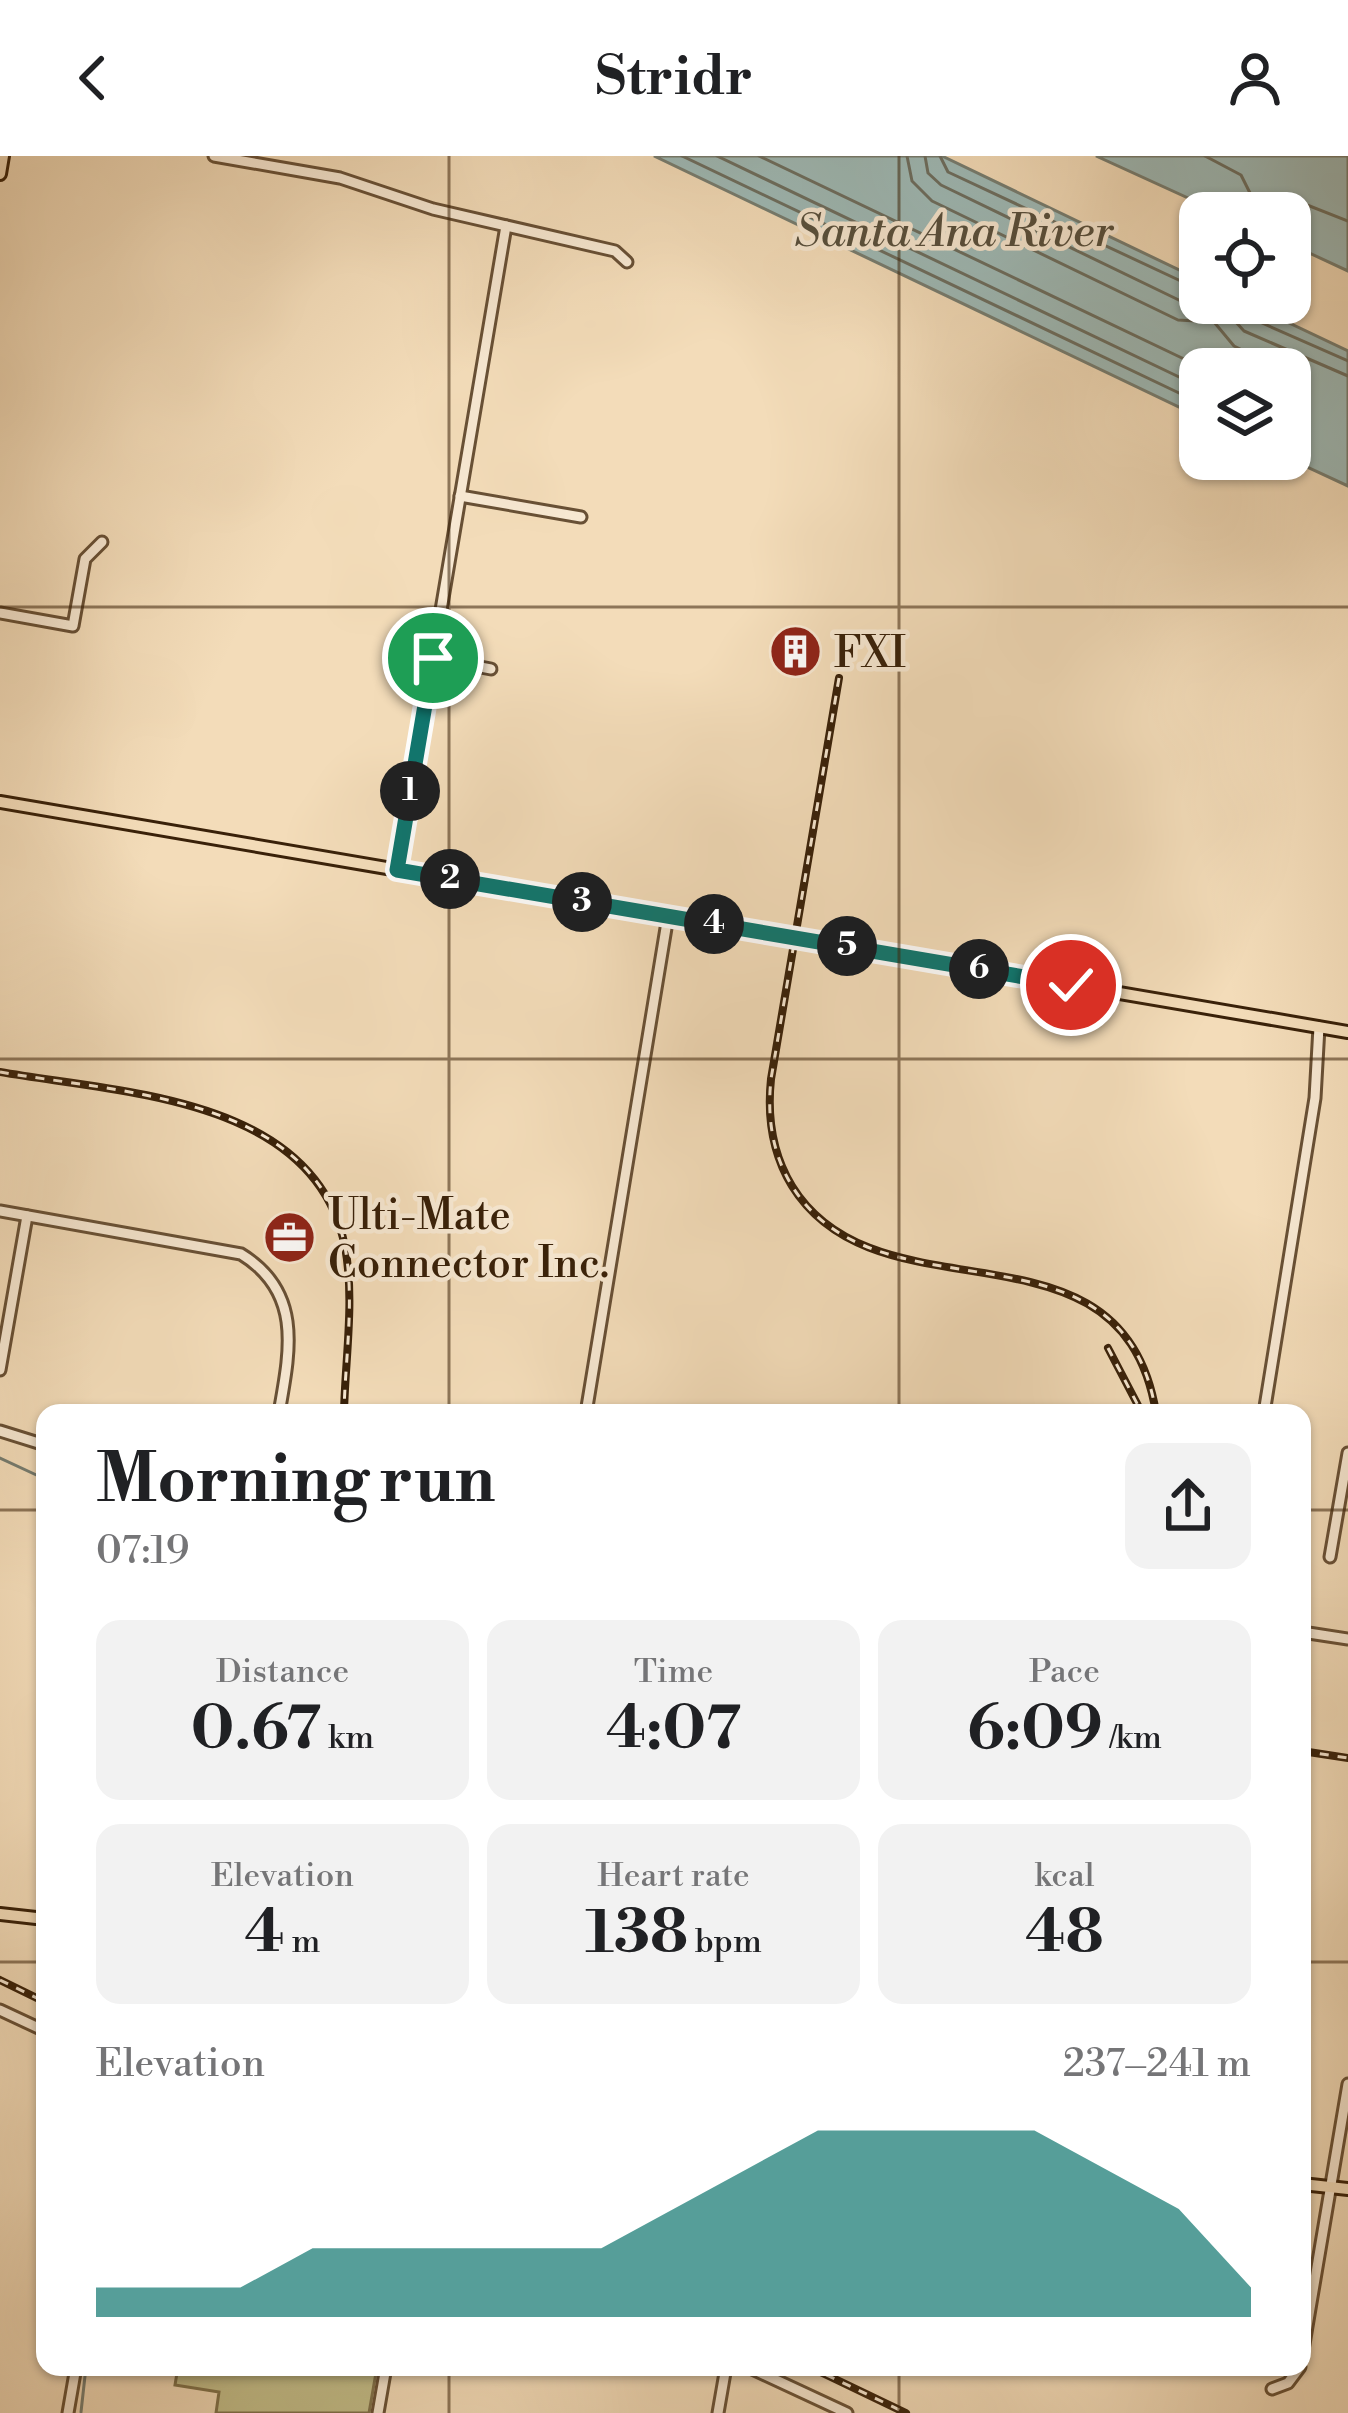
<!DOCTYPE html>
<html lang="en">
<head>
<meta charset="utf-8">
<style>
	body { margin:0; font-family:"Libre Bodoni",serif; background:#f2f2f2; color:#202124; height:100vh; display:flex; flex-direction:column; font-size:45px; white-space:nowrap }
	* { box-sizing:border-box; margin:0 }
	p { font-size:39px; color:#757577 }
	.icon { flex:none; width:66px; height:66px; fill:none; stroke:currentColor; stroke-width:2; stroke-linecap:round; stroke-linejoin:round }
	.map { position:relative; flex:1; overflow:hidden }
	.sheet { position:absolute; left:36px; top:1248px; width:1275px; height:972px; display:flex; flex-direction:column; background:#fff; border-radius:24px; box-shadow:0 3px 9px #0004 }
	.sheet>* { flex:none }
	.buttons { position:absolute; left:1179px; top:36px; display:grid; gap:24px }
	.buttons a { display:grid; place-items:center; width:132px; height:132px; border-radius:24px; background:#fff; box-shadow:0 3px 9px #0004; font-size:60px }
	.pin { position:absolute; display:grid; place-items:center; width:102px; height:102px; color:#fff; margin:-51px; border:6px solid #fff; border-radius:50%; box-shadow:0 3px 12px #0007 }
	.km { position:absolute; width:60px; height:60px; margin:-30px; border-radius:50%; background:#222; color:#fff; font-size:33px; line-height:60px; text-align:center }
	.round { display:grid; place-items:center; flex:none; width:126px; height:126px; border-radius:24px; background:#f2f2f2 }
	.headline { display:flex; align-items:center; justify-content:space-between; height:204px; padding:0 60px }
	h1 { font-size:66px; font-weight:700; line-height:90px }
	.stats { display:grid; grid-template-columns:repeat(3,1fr); gap:18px; height:204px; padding:12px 60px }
	.stats div { display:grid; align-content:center; border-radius:24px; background:#f2f2f2; text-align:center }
	.stats b { font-size:60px; font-weight:700 }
	.stats small { font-size:33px; font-weight:400 }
	.stats p { font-size:33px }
	.chart { height:336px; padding:24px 60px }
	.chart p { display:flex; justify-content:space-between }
	.chart svg { width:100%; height:216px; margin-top:12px; fill:#0f766e; opacity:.7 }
	header { display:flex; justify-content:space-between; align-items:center; height:156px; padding:0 60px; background:#fff; font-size:54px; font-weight:700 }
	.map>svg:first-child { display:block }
</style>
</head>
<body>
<header><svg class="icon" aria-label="back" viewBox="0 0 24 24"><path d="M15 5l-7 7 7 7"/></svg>Stridr<svg class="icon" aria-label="person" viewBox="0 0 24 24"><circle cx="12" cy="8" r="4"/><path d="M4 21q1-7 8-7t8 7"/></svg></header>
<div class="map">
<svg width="1348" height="2257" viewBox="0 0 1348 2257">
	<rect width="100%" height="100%" fill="#f3dcb9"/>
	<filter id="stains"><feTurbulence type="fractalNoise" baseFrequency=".00167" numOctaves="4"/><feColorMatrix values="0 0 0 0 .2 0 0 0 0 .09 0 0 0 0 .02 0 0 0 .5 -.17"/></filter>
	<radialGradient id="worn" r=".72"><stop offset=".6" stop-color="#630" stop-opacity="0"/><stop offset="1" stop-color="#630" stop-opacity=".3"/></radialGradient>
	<polygon fill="#c2be8a" stroke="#7e704a" stroke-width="3" points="178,2211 377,2211 369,2257 216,2257 219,2236 175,2229"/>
	<g fill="#9ebab7" stroke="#767d71" stroke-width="3">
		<polygon points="654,0 942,0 1200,124 1200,147 1247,147 1348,195 1348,330 1290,303 1290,213 1200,213 1200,261"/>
		<polygon points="1096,0 1348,0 1348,115 1290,88 1290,57 1221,57"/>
	</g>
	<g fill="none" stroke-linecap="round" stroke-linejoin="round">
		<g stroke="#6c6e60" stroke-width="3">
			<polyline points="682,0 1200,247"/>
			<polyline points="717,0 1200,231"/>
			<polyline points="759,0 1205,213"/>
			<polyline points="907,0 912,25 932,45 1178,164 1214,166 1234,190 1281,213"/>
			<polyline points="925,0 928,17 941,29 1185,147 1209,147"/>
			<polyline points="940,0 948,16 1200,134"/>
			<polyline points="1205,0 1241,19 1259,55 1297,45 1348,65"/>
			<polyline points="1231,147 1234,164 1244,175 1348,220"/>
			<polyline points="1246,147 1253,163 1348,205"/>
		</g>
		<g stroke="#767d71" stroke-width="3">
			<polyline points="0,1302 45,1323"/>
			<polyline points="81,2256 86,2211"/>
		</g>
		<defs>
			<g id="minor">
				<polyline points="214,0 340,22 433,53 615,95 627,106"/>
				<polyline points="460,340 581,361"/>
				<polyline points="0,457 73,470 85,403 102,386"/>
				<polyline points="433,502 491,513"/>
				<polyline points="397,714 506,70"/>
				<path d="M0,1055l241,43c62,38 49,97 38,159"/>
				<polyline points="0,1214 27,1060"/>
				<polyline points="586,1257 668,760"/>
				<polyline points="1264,1257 1315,942 1319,871"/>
				<polyline points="0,1275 45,1289"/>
				<polyline points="1330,1401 1348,1297"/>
				<polyline points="1302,1476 1348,1483"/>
				<polyline points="0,1854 45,1875"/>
				<polyline points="1302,2200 1348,1928"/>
				<polyline points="748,2211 847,2257"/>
				<polyline points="1272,2233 1288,2227 1300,2211"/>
				<polyline points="68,2257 76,2211"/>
				<polyline points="378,2257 386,2211"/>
				<polyline points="718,2257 726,2211"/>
			</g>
			<g id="major">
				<polyline points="0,18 3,0"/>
				<polyline points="0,646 1348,876"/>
				<polyline points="0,1758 45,1763"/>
				<polyline points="1302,2028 1348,2033"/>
			</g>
		</defs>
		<use href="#minor" stroke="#685035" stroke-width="15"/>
		<use href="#major" stroke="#392109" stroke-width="16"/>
		<use href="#minor" stroke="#f7e8d2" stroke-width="9"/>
		<use href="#major" stroke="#f3dcb9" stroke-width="10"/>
		<defs>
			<g id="rail">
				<path d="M839,522l-68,401c-4,38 1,74 21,107 87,141 331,20 364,227"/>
				<path d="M0,916c119,21 316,24 345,175 10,53 0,113 -1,166"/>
				<polyline points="1108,1192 1142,1257"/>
				<polyline points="1302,1595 1348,1602"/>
				<polyline points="0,1824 45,1846"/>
				<polyline points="810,2211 906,2257"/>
			</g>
		</defs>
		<use href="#rail" stroke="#392109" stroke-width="8"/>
		<use href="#rail" stroke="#f7e8d2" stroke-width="3" stroke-dasharray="9" stroke-linecap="butt"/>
	</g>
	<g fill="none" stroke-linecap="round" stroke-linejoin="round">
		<defs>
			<polyline id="route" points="433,502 397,714 1071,829"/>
		</defs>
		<use href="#route" stroke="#fff" stroke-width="24"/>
		<use href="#route" stroke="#0f766e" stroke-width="15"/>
	</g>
	<path fill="none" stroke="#392109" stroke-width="3" stroke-opacity="0.55" d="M449,0v1257M899,0v1257M0,451h1348M0,903h1348M0,1354h45M1302,1354h46M0,1806h45M1302,1806h46M449,2211v46M899,2211v46"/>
	<defs>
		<symbol id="building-disc" viewBox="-11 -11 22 22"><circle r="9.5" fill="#8f2418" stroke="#f7e8d2"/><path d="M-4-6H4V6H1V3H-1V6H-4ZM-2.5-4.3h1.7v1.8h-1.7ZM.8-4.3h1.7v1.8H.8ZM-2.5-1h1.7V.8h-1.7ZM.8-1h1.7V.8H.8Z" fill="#fff"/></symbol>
		<symbol id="office-disc" viewBox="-11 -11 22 22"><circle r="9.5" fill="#8f2418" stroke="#f7e8d2"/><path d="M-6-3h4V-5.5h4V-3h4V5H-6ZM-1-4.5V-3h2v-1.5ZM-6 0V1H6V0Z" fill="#fff"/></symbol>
	</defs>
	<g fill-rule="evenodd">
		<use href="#building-disc" x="766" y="466" width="59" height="59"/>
		<use href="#office-disc" x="260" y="1052" width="59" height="59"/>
	</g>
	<g text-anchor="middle" stroke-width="9" stroke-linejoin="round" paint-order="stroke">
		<g font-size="42" fill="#392109" stroke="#f7e8d2" text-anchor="start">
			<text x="834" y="511">FXI</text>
			<text x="328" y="1073">Ulti-Mate<tspan x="328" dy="48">Connector Inc.</tspan></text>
		</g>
		<g font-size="45" font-style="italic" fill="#574f3d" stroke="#f7e8d2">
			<text x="954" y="90">Santa Ana River</text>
		</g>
	</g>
	<rect width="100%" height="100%" filter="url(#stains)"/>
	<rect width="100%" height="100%" fill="url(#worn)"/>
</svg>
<div class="buttons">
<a><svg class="icon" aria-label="locate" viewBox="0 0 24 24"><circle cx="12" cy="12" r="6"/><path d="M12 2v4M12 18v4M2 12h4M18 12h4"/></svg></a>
<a><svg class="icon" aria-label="layers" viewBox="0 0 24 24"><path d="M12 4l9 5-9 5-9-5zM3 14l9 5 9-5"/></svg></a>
</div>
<div class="pin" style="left:433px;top:502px;background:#1e9e55"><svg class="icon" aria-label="arrive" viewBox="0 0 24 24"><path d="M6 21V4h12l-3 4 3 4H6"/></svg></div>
<div class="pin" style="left:1071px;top:829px;background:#d93025"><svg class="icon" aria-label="check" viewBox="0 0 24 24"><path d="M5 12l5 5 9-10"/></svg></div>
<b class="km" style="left:410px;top:635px">1</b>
<b class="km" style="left:450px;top:723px">2</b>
<b class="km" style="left:582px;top:746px">3</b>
<b class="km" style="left:714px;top:768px">4</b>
<b class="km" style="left:847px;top:790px">5</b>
<b class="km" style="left:979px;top:813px">6</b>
<section class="sheet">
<div class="headline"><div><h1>Morning run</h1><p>07:19</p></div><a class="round"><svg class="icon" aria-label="share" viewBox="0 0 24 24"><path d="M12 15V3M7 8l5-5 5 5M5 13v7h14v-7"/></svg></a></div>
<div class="stats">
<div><p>Distance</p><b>0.67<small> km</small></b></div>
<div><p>Time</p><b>4:07</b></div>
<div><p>Pace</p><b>6:09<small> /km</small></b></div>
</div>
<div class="stats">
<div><p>Elevation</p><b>4<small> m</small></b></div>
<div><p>Heart rate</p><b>138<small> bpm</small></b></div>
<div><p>kcal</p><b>48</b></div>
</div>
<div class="chart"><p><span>Elevation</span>237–241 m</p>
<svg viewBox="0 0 160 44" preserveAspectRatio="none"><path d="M0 44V38L10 38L20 38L30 30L40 30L50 30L60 30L70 30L80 22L90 14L100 6L110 6L120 6L130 6L140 14L150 22L160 38V44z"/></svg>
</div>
</section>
</div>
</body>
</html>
